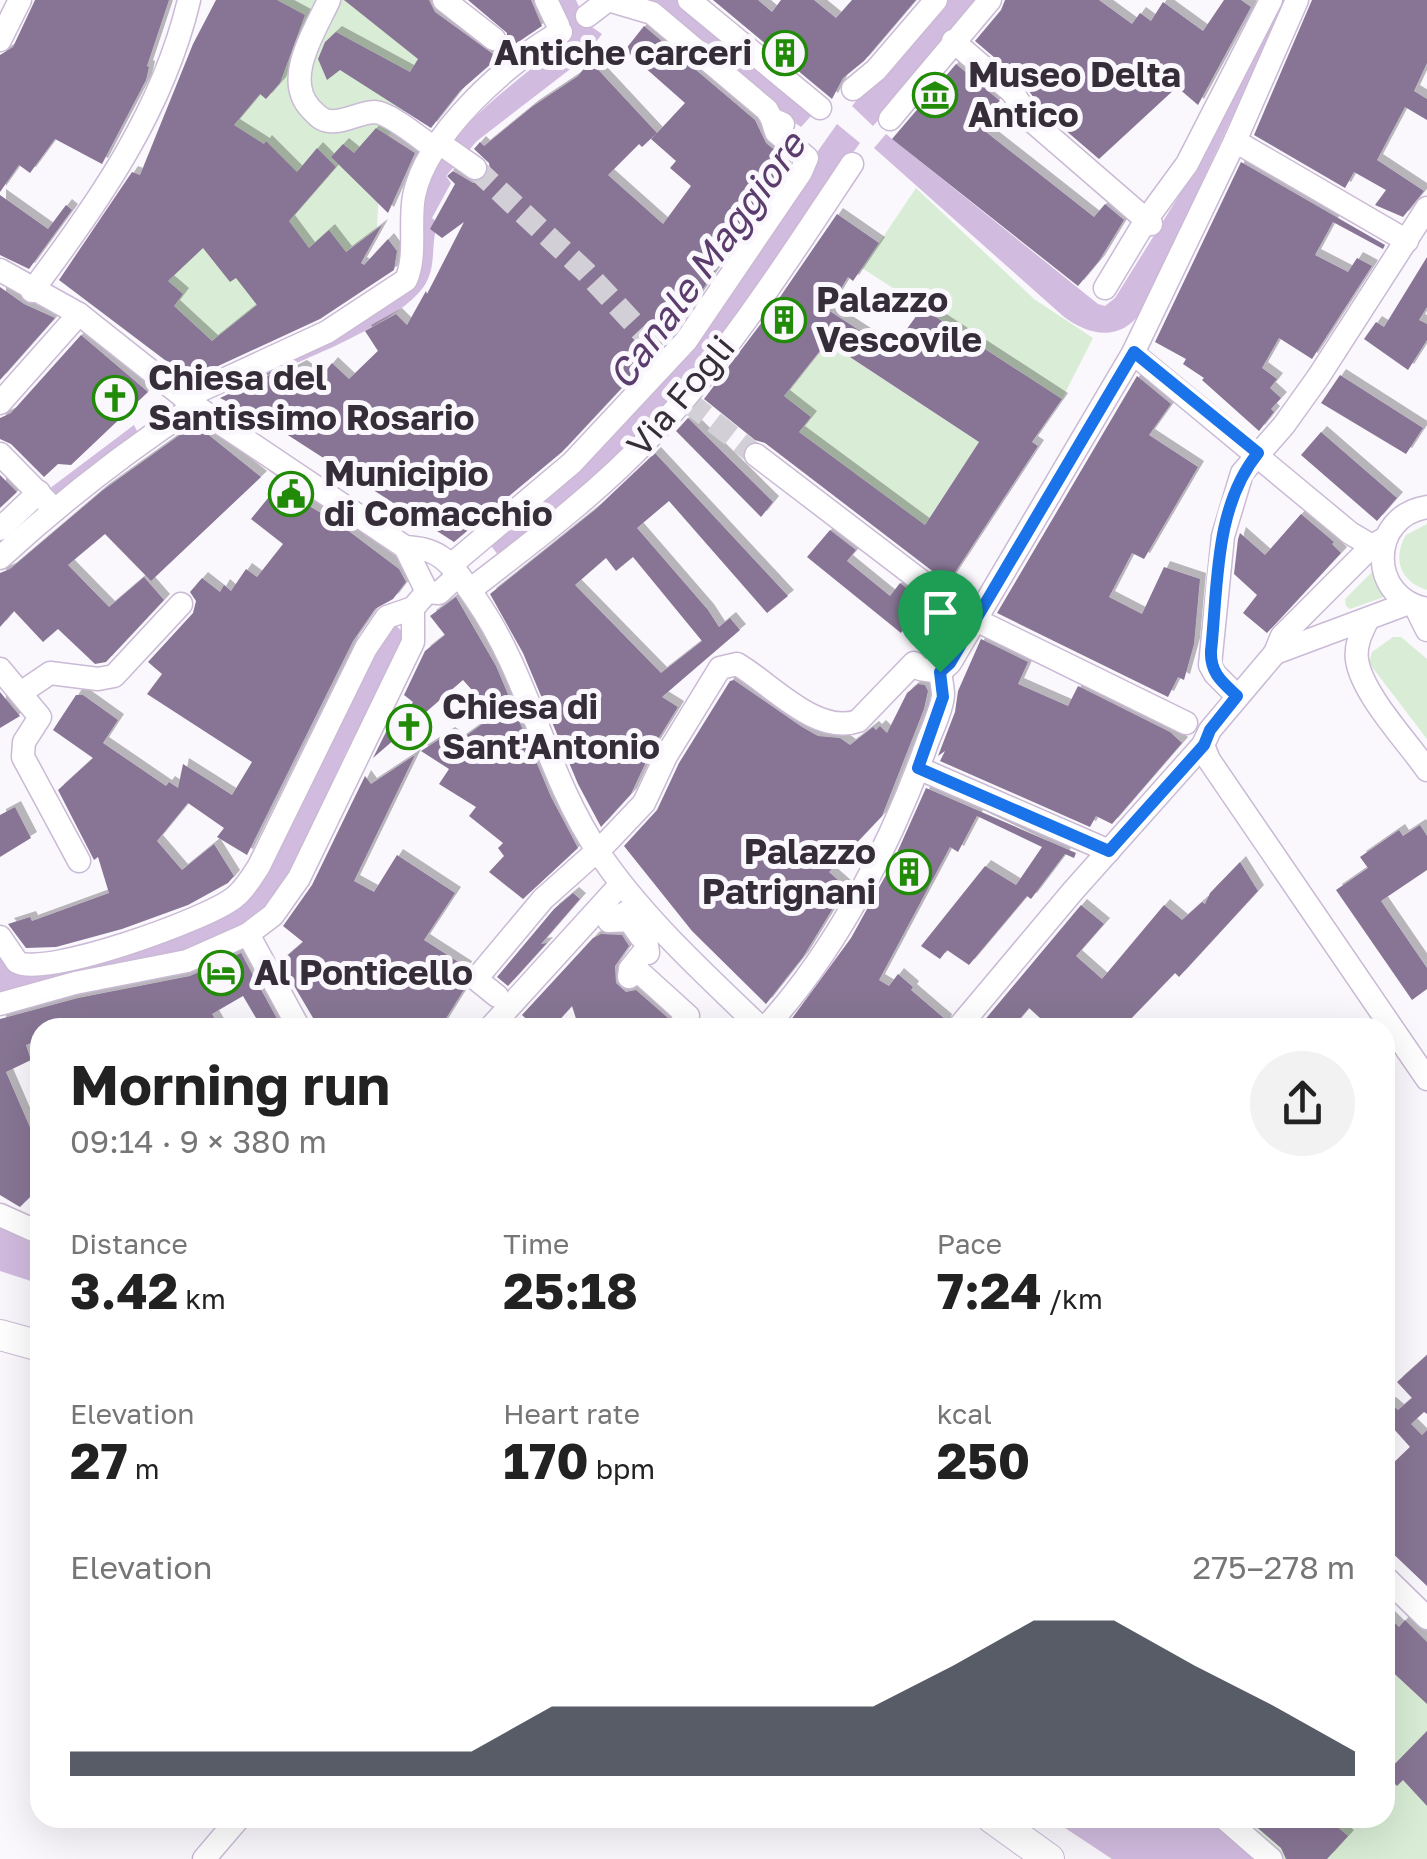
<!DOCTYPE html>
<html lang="en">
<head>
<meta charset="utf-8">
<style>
	body { margin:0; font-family:"Golos Text",sans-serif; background:#f2f2f2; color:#222; height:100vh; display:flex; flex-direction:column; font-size:38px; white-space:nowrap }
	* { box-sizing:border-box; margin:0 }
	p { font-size:32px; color:#767676 }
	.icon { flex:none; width:55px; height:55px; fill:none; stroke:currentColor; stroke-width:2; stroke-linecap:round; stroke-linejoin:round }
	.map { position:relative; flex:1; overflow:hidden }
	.drawer { position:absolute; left:30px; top:1018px; width:1365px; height:810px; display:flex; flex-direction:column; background:#fff; border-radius:30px; box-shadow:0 10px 40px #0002 }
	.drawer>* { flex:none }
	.pin { position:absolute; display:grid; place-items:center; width:85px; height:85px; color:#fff; margin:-102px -42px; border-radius:50% 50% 50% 0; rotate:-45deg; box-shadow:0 0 10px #0007 }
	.pin .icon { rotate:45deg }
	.round { display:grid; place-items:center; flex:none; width:105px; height:105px; border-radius:52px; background:#f2f2f2 }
	.overview { display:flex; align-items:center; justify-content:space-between; height:170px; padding:0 40px }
	h1 { font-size:55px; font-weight:700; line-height:75px }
	.stats { display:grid; grid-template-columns:repeat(3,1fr); gap:15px; height:170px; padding:10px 40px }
	.stats div { display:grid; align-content:center }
	.stats b { font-size:50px; font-weight:700 }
	.stats small { font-size:28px; font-weight:400 }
	.stats p { font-size:28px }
	.chart { height:280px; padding:20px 40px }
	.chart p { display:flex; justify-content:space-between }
	.chart svg { width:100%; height:180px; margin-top:10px; fill:#111827; opacity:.7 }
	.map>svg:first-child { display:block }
</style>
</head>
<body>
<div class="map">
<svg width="1427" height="1859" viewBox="0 0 1427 1859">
	<defs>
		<filter id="shadow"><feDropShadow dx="6" dy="-6" stdDeviation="0" flood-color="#0004"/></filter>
	</defs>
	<rect width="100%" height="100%" fill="#faf7fd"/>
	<g fill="#d9edd6">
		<polygon points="256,0 407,0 453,34 381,148 377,228 289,295 212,341 120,262"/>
		<polygon points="916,188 1034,299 1093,338 1062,399 856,264 879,243"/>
		<polygon points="828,343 979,442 925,525 799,432 811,417 784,396"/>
		<path d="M1427,524v66c-27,-8 -35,-32 -21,-55z"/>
		<polygon points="1372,572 1384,597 1350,609 1346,606 1345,599"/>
		<polygon points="1393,637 1401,637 1427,659 1427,739 1369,663 1372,652"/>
		<polygon points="1385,1665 1427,1702 1427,1859 1280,1859 1231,1818 1385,1818"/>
	</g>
	<g fill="#d1bbdf">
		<path d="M555,0h21l10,23 16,11 -20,26 -105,81 -31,35 5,7 -19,35 6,5c-8,20 -1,40 -12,60 -26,45 -160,92 -211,112l191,-106c7,-35 10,-74 23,-107 24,-58 83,-96 129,-135l7,-10z"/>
		<polygon points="647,0 680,0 837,123 943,0 981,0 846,162 723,337 624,457 499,556 488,542 594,446 820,144"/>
		<path d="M1274,0h13l-146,312c-21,30 -52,24 -78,4l-189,-168 12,-14 212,170 7,2 10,-8 80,-128z"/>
		<polygon points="134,425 139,435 0,550 0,534 41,495"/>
		<polygon points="393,623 404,633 405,638 346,752 294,867 282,888 257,917 209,944 0,997 0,952 12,969 230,907 353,684"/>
		<polygon points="0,1224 40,1242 40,1284 0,1271"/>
		<polygon points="1050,1818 1206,1818 1257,1859 1112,1859"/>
	</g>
	<polygon fill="#faf7fd" points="855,94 859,97 852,106 873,126 883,115 887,118 850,165 846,162 860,143 837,124 813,158 809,155 814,145 784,121 788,118 801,127 821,105 836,117"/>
	<g fill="#887595" fill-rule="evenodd" filter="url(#shadow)">
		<polygon points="35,0 169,0 147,66 149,67 146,80 102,164 55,139 30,173 19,165 0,192 0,55 13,47"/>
		<path d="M216,0h61l28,15 -25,68 -14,16 -6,-5 -26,31 30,19 2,-3 31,31 20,-24 19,19 -47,54 20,27 20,-18 17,22 36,-27 -21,38 3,2 24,-26 9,12 -3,19 -74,49 -130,60 -131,-99 73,-108 8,3 53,-131zM203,248l27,34 6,-4 21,27 -45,36 -38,-35 9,-12 -15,-13z"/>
		<polygon points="344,0 429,0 435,12 493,54 506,47 507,33 468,0 531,0 542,26 508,49 460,91 431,128 340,70 327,80 318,59 325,42 336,32 410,72 418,59"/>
		<polygon points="713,0 758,0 772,12 781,0 814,0 836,18 852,0 916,0 864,61 843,78 832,99"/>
		<polygon points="1005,0 1099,0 1132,24 1140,13 1151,21 1163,2 1203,31 1224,0 1241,0 1251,7 1198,105 1177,87 1099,159 1043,111 1022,81 975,41 1001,10"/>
		<polygon points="1312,0 1427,0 1427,63 1414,91 1427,99 1427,120 1405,107 1377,160 1424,191 1403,217 1375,205 1386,190 1354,172 1345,188 1254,135"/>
		<path d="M644,26l111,94 11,23 23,19 -115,170 -112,120 -108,90 -188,-121 -46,-23 56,-26 3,5 22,-11 18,13 13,-16 17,16 29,-28 -13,-20 31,-17 11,11 19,-34 1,3 37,-72 -22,16 -12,-9 25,-45 -8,-8 6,-5 20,12 9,-2 8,-11 -1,-7 -15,-14 6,-7 4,4 49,-40 45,-30 12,-15 67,72 28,-30 -60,-53zM657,133l-6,6 25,22 -6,7 21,18 -28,38 -55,-49 31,-31 3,3z"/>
		<polygon points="956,64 1000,101 972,121 1094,217 1105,204 1124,220 1099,261 1078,286 892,139"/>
		<polygon points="376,128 415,153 388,213 331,157 343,144 354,153"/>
		<polygon points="1241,162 1385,245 1383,249 1333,222 1315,255 1348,272 1357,258 1372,266 1312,359 1279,338 1262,368 1277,379 1270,388 1281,398 1271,409 1274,412 1259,431 1202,380 1204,378 1183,364 1186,359 1155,342"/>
		<polygon points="0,195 48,229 66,205 72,210 29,269 0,255"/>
		<path d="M837,214l42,29 -26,38 -5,-4 -20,33 63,41 31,-43 140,91 -30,43 6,4 -90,137 -183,-140 -10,-3 -51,-41 65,-86zM827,342l152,100 -54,83 -126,-93 12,-15 -27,-21z"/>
		<polygon points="1427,257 1427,307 1419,320 1427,324 1427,340 1408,370 1364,339 1376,322 1384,327"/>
		<polygon points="0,287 24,304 55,318 0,380"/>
		<polygon points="81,335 148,392 71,465 58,464 44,477 11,444 0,439 0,418 11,413"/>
		<polygon points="1340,375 1423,428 1406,454 1321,403"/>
		<polygon points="1137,376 1171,404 1149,435 1198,467 1144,559 1132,553 1109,597 1142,614 1164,567 1200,579 1194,644 1184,680 1178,677 1168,697 997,613"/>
		<polygon points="688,418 773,502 761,517 676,431"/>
		<polygon points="195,424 261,477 151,581 105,534 68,565 109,607 144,577 164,600 106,662 95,664 58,629 43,642 14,611 0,627 0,573 10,569 103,490"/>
		<polygon points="1321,432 1397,498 1377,521 1301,455"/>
		<path d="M655,453l133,143 -21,17 -98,-112 -32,27 71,82 11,17 11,-9 10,12 -78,67 16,10 -26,42 -21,45 -30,33 -23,-43 -55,-131 -33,-59 106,-85zM633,557l69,84 -41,32 -86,-88 31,-27 10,13z"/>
		<polygon points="0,475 17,492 0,508"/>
		<polygon points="277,487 338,523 399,569 406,582 393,599 375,609 353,641 247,855 217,837 224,828 188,803 157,841 182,870 214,844 234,876 228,883 188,905 122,929 56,947 26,948 8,924 30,917 32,921 109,893 98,857 94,860 58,790 93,758 53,730 76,695 83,695 118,720 103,743 166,786 169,782 178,788 183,764 232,795 252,762 147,694 162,674 148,662 193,613 196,601 190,592 202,578 220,592 224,585 231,591 246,569 257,577 283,544 251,519"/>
		<polygon points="1301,514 1334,542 1332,544 1341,553 1267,633 1243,613 1257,595 1234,574 1238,539 1240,533 1265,555"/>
		<polygon points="830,530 856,550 847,561 890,596 900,583 925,603 901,633 807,557"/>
		<polygon points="456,597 496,666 551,797 578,848 523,899 489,872 504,856 498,848 503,843 469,816 476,807 439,784 449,769 421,751 449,733 460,740 485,722 479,714 488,708 463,680 373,758 388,728 395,732 413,702 404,695 425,651 445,635 430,616"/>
		<polygon points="981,639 1028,662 1018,684 1068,706 1078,686 1170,732 1182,743 1112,824 1096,816 1090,827 940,761 945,751 938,756 955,712 958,691"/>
		<polygon points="734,680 802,727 818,736 840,738 850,745 873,727 876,730 880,726 887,733 907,693 918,684 925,685 928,691 924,709 882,816 829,872 846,887 803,957 766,1004 692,931 624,846 657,810 679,763 730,681"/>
		<polygon points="0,692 20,716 0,728"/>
		<polygon points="415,755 354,881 374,892 397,855 455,893 424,940 466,967 461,977 465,988 440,1028 319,1028 280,962 303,942 283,926 312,885 365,776 371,784"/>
		<polygon points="926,788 1076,853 1074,858 1065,854 1031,899 1027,896 969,965 947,950 940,959 921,946 985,866 1016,885 1042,847 977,816 958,852 950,847 879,980 889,986 898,974 913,987 911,990 946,1020 943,1028 785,1028 851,938 892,864"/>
		<polygon points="15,807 31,838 0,857 0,815"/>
		<polygon points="1420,825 1427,836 1427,870 1381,901 1427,968 1427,989 1412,1000 1336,890 1368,868 1360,857 1399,830 1403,836"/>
		<polygon points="1240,862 1258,891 1179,977 1175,973 1122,1028 1051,1028 1029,1008 1012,1028 978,1028 1081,905 1104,924 1076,956 1102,979 1164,905 1182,920 1202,902 1205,904 1210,893"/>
		<polygon points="573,893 580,899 541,944 547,943 508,986 497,977 554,909"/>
		<polygon points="601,934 622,935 629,946 615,966 616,983 626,992 636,990 668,1018 668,1028 579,1028 572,1006 552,1028 536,1028 522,1015 593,938"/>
		<polygon points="241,953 282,1028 262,1028 243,996 212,1014 220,1028 105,1028 102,1021 83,1028 40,1028 40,1040 26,1045 31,1060 6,1072 32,1132 40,1129 40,1187 20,1207 0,1195 0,1019 78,998 190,976"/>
		<polygon points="1427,1355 1427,1414 1424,1412 1411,1424 1422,1435 1427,1430 1427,1586 1385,1546 1385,1471 1410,1447 1385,1419 1385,1407 1390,1403 1398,1410 1412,1398 1397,1382"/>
		<polygon points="1385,1613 1399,1627 1405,1620 1427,1642 1427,1704 1385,1665"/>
		<polygon points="1427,1731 1427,1806 1403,1780 1397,1786 1385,1774"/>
		<polygon points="1246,1818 1327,1818 1348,1836 1327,1859 1286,1859 1281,1848"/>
	</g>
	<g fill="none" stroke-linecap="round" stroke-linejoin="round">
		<g stroke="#d3cfd6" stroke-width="22" stroke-dasharray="22 11" stroke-linecap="butt">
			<polyline points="475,168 586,272 668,360"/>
			<polyline points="688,402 756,455"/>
		</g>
		<defs>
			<g id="minor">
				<path d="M329,0c-14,31 -46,78 -19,108 6,6 10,12 19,13 15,2 31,-9 46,-9 15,1 46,27 60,37"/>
				<polyline points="444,0 494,39"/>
				<polyline points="546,0 558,25 558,33"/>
				<polyline points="689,0 820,108"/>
				<polyline points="587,16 608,0 652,13 767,110 772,119 783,124"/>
				<polyline points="0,40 20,0"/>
				<polyline points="953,41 1012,92 1032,121 1151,224"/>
				<polyline points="853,89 876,70 936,0"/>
				<polyline points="890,119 990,0"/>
				<polyline points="1235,141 1407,241"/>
				<polyline points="438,142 475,168"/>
				<path d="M0,270l79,44 116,92 210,141c13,1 25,2 36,10 14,10 24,27 34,41 55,78 70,176 124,255 44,65 106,121 162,175"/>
				<polyline points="1105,288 1146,220 1187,164 1271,0"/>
				<path d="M32,291c67,-89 131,-181 157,-291"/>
				<polyline points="1133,353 1350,533 1372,546"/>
				<path d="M184,398l143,-66 79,-52c11,-24 3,-58 8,-84 12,-61 95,-136 147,-164"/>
				<polyline points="0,403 79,314"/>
				<polyline points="0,454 54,509"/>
				<polyline points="756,455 942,597"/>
				<path d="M1427,507c-59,9 -59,92 0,102"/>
				<polyline points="0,529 39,492"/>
				<polyline points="405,547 427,592"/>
				<path d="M0,558c61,-56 125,-106 195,-152"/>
				<polyline points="451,565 572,463 686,341 801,172 807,158 776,132 772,119"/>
				<path d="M470,590c62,-48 127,-96 181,-154 77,-81 139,-179 201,-272"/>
				<polyline points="1415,606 1427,630"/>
				<polyline points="974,619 1186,723"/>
				<path d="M1367,621c-6,12 -12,24 -10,39 5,34 50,81 70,110"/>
				<polyline points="1275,653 1409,603"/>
				<polyline points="0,669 40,717 24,742 23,757 79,861"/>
				<polyline points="940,672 950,663 1133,353 1235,141 1297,0"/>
				<polyline points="22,692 50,673 98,679 114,676 181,604"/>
				<polyline points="1237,696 1215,674 1210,665 1223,536 1242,473 1284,425 1319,376 1427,208"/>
				<polyline points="1203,745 1209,760 1427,1079"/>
				<polyline points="918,768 1109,851"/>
				<polyline points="646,932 627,912 609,921 629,920 641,937 646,937 648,953 643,953 630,969 629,977 636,969 688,1016 682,1022 692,1028"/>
				<polyline points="248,934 299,1028"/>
				<path d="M0,937l17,25c27,16 192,-43 218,-65 10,-8 17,-20 24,-31l107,-218 21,-31 26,-9 14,-16 12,1 14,-13 3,-8"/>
				<path d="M497,996l-21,-17 67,-80 65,-58 36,-38 22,-47 54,-88 17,-4c32,18 79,72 121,57l56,-58 6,6 20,3"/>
				<polyline points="0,1004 75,983 187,961 248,934 273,915 299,878 413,642 413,608"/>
				<polyline points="490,1028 621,884"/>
				<path d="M765,1028c71,-77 126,-184 161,-282 5,-15 16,-35 17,-51 0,-7 -2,-16 -3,-23"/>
				<polyline points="958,1028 1073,891 1203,745 1210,730 1275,653 1282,636 1372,546 1384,539"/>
				<polyline points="0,1215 40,1233"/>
				<polyline points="1385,1577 1427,1618"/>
				<polyline points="1224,1818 1271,1859"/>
				<polyline points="204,1859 239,1818"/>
			</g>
			<g id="major">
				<polyline points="0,1335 40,1346"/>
				<polyline points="992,1818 1049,1859"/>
			</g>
		</defs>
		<use href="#minor" stroke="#cabad5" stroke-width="25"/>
		<use href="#major" stroke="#cabad5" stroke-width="32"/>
		<use href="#minor" stroke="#fff" stroke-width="22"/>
		<use href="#major" stroke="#fff" stroke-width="30"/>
	</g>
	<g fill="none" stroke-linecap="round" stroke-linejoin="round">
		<defs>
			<path id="route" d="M1134,352l124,101c-44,54 -40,133 -47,198 -1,22 11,31 26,45l-27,34 -6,15 -95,106 -191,-83 25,-71 -3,-25 10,-9z"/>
		</defs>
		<use href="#route" stroke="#fff" stroke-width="20"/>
		<use href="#route" stroke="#1a73e8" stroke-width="12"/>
	</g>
	<defs>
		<symbol id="building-ring" viewBox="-11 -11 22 22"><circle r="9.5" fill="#faf7fd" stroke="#218b08" stroke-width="1.5"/><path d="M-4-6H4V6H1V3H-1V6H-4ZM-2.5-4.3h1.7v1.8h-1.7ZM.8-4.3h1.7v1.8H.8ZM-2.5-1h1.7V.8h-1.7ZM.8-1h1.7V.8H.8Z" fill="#218b08"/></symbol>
		<symbol id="museum-ring" viewBox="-11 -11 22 22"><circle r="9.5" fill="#faf7fd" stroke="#218b08" stroke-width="1.5"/><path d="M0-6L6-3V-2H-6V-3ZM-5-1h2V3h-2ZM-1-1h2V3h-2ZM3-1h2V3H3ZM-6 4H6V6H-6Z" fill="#218b08"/></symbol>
		<symbol id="church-ring" viewBox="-11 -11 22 22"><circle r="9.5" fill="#faf7fd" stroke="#218b08" stroke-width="1.5"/><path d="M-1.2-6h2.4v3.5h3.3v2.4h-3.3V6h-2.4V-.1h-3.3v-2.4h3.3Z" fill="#218b08"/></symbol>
		<symbol id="civic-ring" viewBox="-11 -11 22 22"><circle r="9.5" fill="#faf7fd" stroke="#218b08" stroke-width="1.5"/><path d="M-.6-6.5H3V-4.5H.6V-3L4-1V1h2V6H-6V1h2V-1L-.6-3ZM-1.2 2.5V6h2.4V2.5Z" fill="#218b08"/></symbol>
		<symbol id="hotel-ring" viewBox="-11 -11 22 22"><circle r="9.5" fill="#faf7fd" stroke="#218b08" stroke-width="1.5"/><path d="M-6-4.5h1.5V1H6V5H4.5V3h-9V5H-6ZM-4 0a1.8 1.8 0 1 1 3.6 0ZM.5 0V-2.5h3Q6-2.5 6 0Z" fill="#218b08"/></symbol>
	</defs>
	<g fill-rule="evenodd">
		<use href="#building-ring" x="760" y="28" width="50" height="50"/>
		<use href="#museum-ring" x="910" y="70" width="50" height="50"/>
		<use href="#building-ring" x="759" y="295" width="50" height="50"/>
		<use href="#church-ring" x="90" y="373" width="50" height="50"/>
		<use href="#civic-ring" x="266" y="469" width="50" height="50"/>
		<use href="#church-ring" x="384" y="702" width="50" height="50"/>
		<use href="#building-ring" x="884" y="847" width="50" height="50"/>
		<use href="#hotel-ring" x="196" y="948" width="50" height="50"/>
	</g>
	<g text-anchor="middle" stroke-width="10" stroke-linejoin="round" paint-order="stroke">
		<g font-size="35" font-weight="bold" fill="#352e39" stroke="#faf7fd" text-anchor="start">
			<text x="752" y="65" text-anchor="end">Antiche carceri</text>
			<text x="968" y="87">Museo Delta<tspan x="968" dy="40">Antico</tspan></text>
			<text x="816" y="312">Palazzo<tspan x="816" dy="40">Vescovile</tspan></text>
			<text x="148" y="390">Chiesa del<tspan x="148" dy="40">Santissimo Rosario</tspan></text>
			<text x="324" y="486">Municipio<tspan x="324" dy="40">di Comacchio</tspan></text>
			<text x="442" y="719">Chiesa di<tspan x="442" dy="40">Sant'Antonio</tspan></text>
			<text x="876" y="864" text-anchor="end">Palazzo<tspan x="876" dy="40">Patrignani</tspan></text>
			<text x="254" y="985">Al Ponticello</text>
		</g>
		<g font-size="35" fill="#352e39" stroke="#faf7fd">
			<text transform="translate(681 396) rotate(-50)" y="12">Via Fogli</text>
		</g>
		<g font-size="38" font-style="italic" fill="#5b3d6d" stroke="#faf7fd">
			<text transform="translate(707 261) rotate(-54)" y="13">Canale Maggiore</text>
		</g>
	</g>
</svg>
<div class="pin" style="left:940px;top:672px;background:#1e9e55"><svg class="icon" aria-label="arrive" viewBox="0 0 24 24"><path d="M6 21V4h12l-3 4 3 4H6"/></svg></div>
<section class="drawer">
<div class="overview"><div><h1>Morning run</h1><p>09:14 · 9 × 380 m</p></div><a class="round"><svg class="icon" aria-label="share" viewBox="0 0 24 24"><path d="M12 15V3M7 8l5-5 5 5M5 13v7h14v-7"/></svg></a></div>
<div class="stats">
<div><p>Distance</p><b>3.42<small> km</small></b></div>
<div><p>Time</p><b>25:18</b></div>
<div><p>Pace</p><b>7:24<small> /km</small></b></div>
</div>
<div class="stats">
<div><p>Elevation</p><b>27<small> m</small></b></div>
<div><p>Heart rate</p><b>170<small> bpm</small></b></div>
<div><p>kcal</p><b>250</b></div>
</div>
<div class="chart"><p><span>Elevation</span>275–278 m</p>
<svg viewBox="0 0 160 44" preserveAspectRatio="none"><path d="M0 44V38L10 38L20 38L30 38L40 38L50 38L60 27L70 27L80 27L90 27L100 27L110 17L120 6L130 6L140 17L150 27L160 38V44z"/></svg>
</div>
</section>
</div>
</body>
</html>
